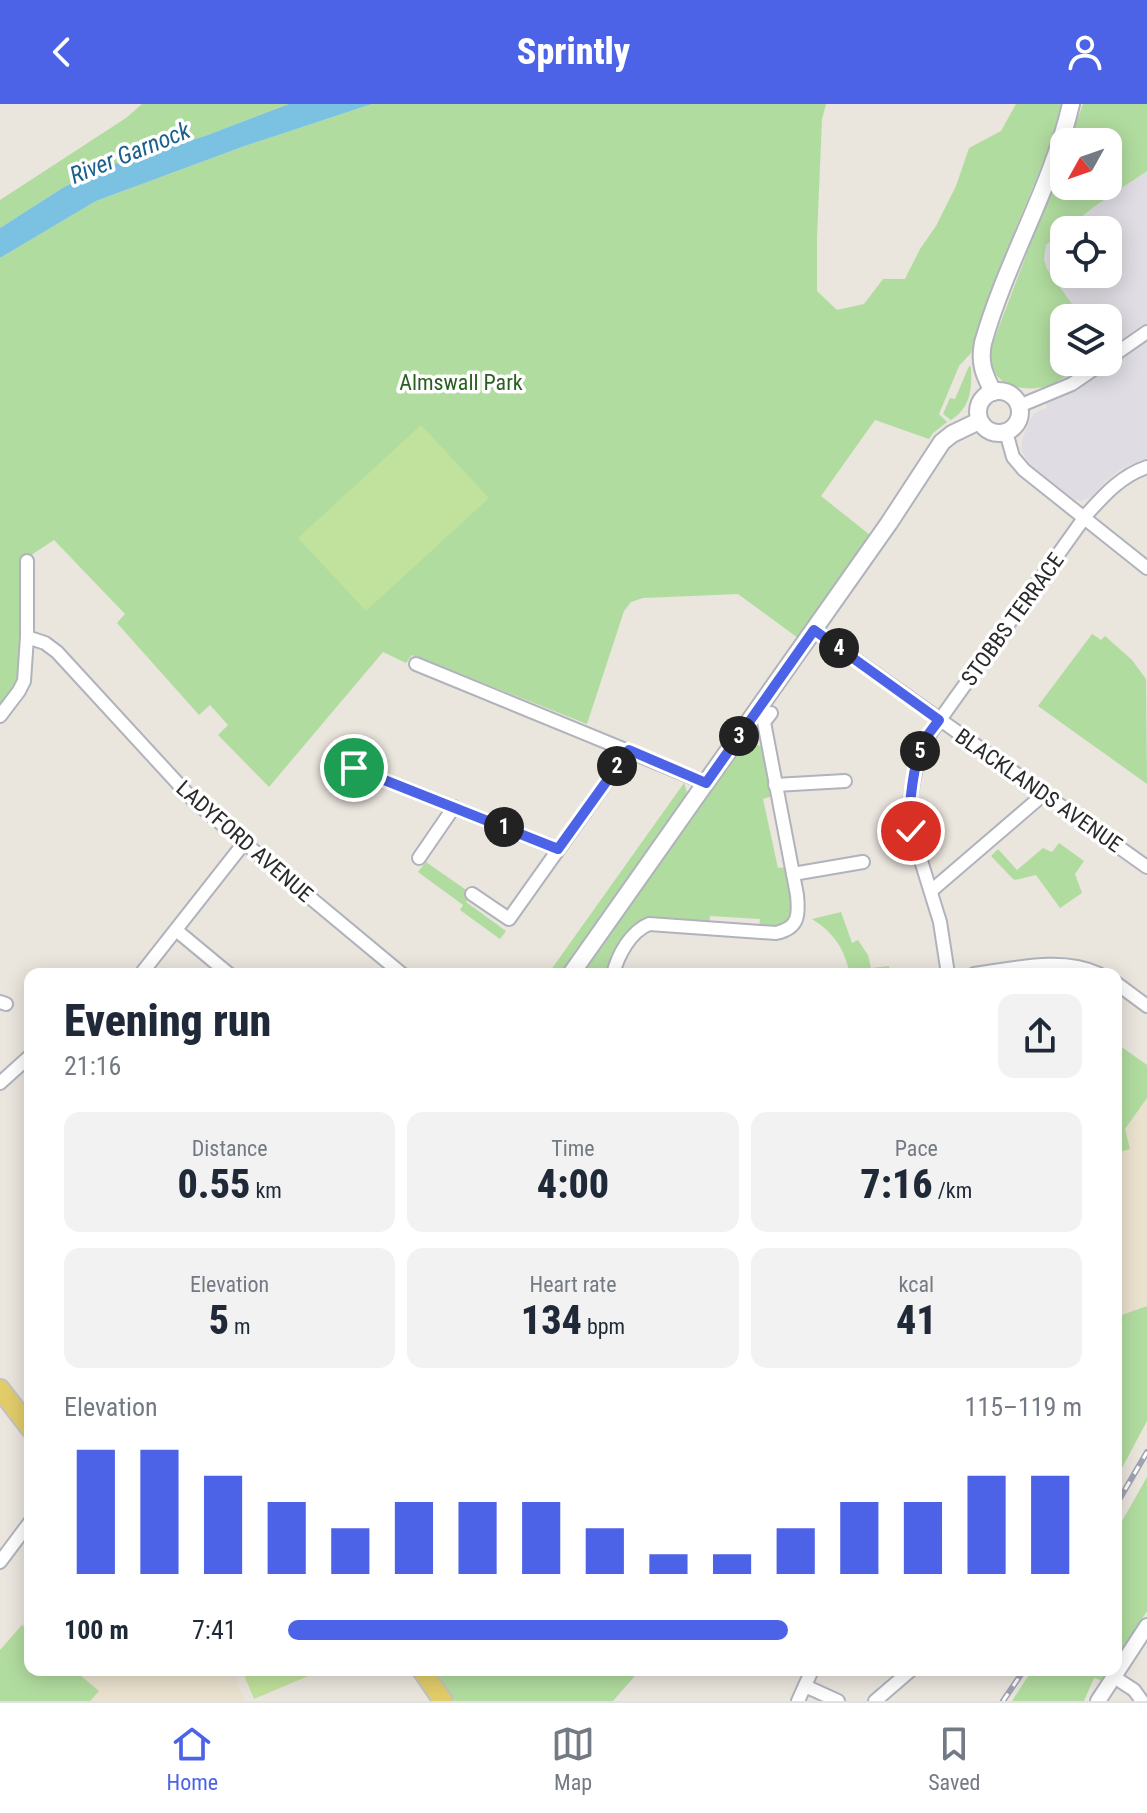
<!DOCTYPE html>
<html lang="en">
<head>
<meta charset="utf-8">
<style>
	body { margin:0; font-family:"Roboto Condensed",sans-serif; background:#f2f2f3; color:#1f2937; height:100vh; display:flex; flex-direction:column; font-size:30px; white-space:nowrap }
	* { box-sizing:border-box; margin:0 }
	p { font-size:26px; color:#747a83 }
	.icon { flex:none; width:44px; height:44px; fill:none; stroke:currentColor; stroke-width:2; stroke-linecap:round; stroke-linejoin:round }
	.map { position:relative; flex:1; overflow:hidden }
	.drawer { position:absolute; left:24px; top:864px; width:1098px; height:708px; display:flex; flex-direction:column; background:#fff; border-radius:16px; box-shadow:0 4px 20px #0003 }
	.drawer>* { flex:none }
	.needle { width:52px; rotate:230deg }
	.controls { position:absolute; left:1050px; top:24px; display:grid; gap:16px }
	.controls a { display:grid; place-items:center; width:72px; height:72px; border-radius:16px; background:#fff; box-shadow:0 4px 20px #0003; font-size:40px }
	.pin { position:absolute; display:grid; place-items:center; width:68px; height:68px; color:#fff; margin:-34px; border:4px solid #fff; border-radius:50%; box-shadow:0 2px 8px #0007 }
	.km { position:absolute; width:40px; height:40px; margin:-20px; border-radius:50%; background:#222; color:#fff; font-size:22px; line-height:40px; text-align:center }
	.round { display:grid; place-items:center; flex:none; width:84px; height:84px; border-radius:16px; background:#f2f2f3 }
	.headline { display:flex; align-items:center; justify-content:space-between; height:136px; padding:0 40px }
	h1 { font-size:44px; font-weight:800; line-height:60px }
	.figures { display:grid; grid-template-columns:repeat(3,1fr); gap:12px; height:136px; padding:8px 40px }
	.figures div { display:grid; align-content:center; border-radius:16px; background:#f2f2f3; text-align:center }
	.figures b { font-size:40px; font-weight:800 }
	.figures small { font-size:22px; font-weight:400 }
	.figures p { font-size:22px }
	.chart { height:224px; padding:16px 40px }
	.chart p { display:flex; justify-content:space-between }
	.chart svg { width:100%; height:144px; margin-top:8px; stroke:#4d63e7; stroke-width:6 }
	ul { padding:0 40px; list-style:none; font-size:26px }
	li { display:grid; grid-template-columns:128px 96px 1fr; align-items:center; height:60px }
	li i { height:20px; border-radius:10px; background:#4d63e7 }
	header { display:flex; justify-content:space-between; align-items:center; height:104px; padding:0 40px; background:#4d63e7; color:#fff; font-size:36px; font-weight:800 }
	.tab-bar { display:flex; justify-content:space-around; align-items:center; height:112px; border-top:2px solid #e0e1e3; background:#fff; font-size:22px; color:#747a83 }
	.tab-bar a { display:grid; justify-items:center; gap:4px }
	.tab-bar .active { color:#4d63e7 }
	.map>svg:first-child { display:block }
</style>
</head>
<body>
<header><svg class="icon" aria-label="back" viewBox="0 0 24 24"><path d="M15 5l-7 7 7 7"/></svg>Sprintly<svg class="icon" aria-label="person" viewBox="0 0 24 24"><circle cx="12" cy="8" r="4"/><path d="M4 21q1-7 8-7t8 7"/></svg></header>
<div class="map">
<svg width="1147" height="1597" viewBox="0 0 1147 1597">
	<rect width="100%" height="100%" fill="#eae5dd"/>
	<path fill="#dfdde3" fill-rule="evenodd" d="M1147,67v287l-26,11 -14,11 -17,18 -10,3 -6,-2 -43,-33 -9,-14v-11l7,-20 6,-8 12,-5 -6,-21 13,-4 31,-21h23v-44h-26l-35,-49 -3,-10v-7l2,-7 8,-8 41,-31zM1064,126h44v44h-44z"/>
	<g fill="#eae2ce">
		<polygon points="1147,994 1147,1202 1116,1213 1116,1049 1130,1044 1125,1026"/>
		<polygon points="30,1511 30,1566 232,1566 245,1597 0,1597 0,1546"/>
	</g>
	<g fill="#b1dc9f">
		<polygon points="142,0 289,0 205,32 110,61 64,83 0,124 0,96 126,14"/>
		<polygon points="372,0 826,0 822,15 817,134 817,187 837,206 864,200 883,175 905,175 920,145 936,122 956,82 969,44 1001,27 1016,0 1061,0 1049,44 1002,158 971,249 959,262 939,310 947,318 933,329 929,335 875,316 821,392 870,431 798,534 738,490 643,494 631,498 624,507 587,620 412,551 406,559 383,548 269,683 218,631 228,621 210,601 199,611 117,519 125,510 54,436 22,457 21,565 17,582 0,605 0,154 96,97 242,43"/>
		<path d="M1083,0h64v67l-52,35 -49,39 -2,14 3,10 35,49h-18v44h21c-10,7 -21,16 -32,22 -20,9 -59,6 -62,-23 -1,-4 0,-8 0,-13l73,-193v31h44v-44h-39z"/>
		<path d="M969,262l2,1c1,22 0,40 -20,53l-8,-6 7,-16 5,1z"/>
		<polygon points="1092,530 1101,536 1105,532 1132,556 1146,575 1147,680 1038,602"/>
		<path d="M758,619l1,11 -5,4 1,6 8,3 10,49 -10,3 15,69 9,-1 7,44c-9,15 -18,17 -35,17l1,-9 -50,-3 -1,8 -58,-5 -9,2 -9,7 -25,46h-26z"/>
		<polygon points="684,679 687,688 684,694 686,696 563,870 548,870"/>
		<polygon points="1059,739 1084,757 1075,770 1082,789 1060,804 1036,771 1015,776 1012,774 991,752 998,745 1017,766 1043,744 1052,748"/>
		<polygon points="426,758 472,790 466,798 506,827 500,835 460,806 463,801 418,768"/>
		<path d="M841,808l11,31 6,-3 10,15 3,13 18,-2 1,8h-40c-6,-26 -16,-41 -38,-55z"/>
		<polygon points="1116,939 1147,961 1147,994 1125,1025 1130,1045 1116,1049"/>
		<polygon points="1147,1202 1147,1317 1116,1375 1116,1213"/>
		<polygon points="1147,1373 1147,1507 1116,1556 1116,1428"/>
		<polygon points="22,1521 30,1528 30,1566 74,1566 99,1587 90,1597 0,1597 0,1546"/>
		<polygon points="450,1566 640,1566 613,1597 455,1597 439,1573"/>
		<polygon points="1032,1566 1110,1566 1103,1577 1094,1574 1084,1597 1012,1597"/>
	</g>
	<g fill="#c1e29c">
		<polygon points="421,321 489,394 366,507 298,434"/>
		<polygon points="242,1566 305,1566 308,1572 254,1595"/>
	</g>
	<polygon fill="#7bc2e2" points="289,0 372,0 242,43 96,97 0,154 0,124 64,83 110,61 205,32"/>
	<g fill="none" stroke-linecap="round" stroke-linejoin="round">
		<defs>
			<g id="minor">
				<polyline points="1108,255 1147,228"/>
				<polyline points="1019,302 1072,280 1104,258"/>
				<polyline points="1006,328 1013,353 1024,366 1147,464"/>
				<polyline points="814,526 1147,763"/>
				<polyline points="27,533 45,539 57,548 194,697 402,870"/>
				<polyline points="416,560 706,679"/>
				<polyline points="0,612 19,587 24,577 27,533 27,457"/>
				<polyline points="354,664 558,745"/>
				<polyline points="775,681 845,677"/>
				<polyline points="419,754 454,703"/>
				<polyline points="793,770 863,758"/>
				<polyline points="931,787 1044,690"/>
				<polyline points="472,790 509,815 629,646"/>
				<polyline points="176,826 229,870"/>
				<polyline points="141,870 244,739"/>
				<path d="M613,870c5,-19 17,-42 36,-50l127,9c23,-5 23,-18 21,-38l-33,-173 7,-9"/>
				<path d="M948,870l-8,-52 -31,-100c0,-24 6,-58 15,-80l163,-228c18,-20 34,-38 60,-47"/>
				<path d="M974,870c39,-5 88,-18 125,0"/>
				<polyline points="1116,879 1147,902"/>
				<polyline points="0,898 6,900"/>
				<polyline points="0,979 30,952"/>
				<polyline points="0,1458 30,1418"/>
				<polyline points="1114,1573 1134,1586 1142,1597"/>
				<polyline points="805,1582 838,1597"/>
				<polyline points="798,1597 812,1566"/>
				<polyline points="875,1597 911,1566"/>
			</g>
			<polyline id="tertiary" points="1098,1597 1147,1522"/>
			<g id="secondary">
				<circle cx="999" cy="308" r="21"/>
				<path d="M993,288c-9,-18 -14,-29 -10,-49 23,-82 69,-156 88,-239"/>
				<polyline points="571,870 889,419 942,338 952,330 979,317"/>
			</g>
			<g id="primary">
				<polyline points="0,1285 30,1324"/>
				<polyline points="422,1566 443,1597"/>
			</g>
		</defs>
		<use href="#minor" stroke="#b1b3bc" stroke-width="16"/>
		<use href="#tertiary" stroke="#b1b3bc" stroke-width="18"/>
		<use href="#secondary" stroke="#b1b3bc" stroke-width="20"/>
		<use href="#primary" stroke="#c3c3c3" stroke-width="22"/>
		<use href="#minor" stroke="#fff" stroke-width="12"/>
		<use href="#tertiary" stroke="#fff" stroke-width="14"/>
		<use href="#secondary" stroke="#fff" stroke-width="16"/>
		<use href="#primary" stroke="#e2cc6a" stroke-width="18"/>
		<defs>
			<g id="rail">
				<polyline points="1116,1401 1147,1348"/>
				<polyline points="1003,1597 1024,1566"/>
			</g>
		</defs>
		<use href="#rail" stroke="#a0a2b2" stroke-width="6"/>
		<use href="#rail" stroke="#fff" stroke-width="3" stroke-dasharray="9" stroke-linecap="butt"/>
	</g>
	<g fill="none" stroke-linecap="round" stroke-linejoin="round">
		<defs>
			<path id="route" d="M354,664l204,81 71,-99 77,33 108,-153 125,90c-5,7 -11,14 -15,21 -10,17 -17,71 -13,90"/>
		</defs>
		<use href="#route" stroke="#fff" stroke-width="16"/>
		<use href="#route" stroke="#4d63e7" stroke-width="10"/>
	</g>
	<g text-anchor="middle" stroke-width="7" stroke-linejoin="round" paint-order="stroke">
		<g font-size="22" fill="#2b5f21" stroke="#fff">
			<text x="461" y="286">Almswall Park</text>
		</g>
		<g font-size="22" fill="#2a2a2a" stroke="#fff">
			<text transform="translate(1012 515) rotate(-54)" y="8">STOBBS TERRACE</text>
			<text transform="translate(1039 686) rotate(35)" y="8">BLACKLANDS AVENUE</text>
			<text transform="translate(245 737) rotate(41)" y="8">LADYFORD AVENUE</text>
		</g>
		<g font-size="24" font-style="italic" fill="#1b608d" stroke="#fff">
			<text transform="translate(130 49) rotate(-22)" y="8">River Garnock</text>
		</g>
	</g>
</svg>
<div class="controls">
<a><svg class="needle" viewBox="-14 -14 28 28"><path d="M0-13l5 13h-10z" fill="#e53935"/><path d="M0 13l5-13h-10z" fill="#747a83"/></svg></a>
<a><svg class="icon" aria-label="locate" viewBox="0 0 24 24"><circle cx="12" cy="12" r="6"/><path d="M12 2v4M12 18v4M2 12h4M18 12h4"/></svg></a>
<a><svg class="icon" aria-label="layers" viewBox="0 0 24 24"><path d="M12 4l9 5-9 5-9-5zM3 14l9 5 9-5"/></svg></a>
</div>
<div class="pin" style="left:354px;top:664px;background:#1e9e55"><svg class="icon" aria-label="arrive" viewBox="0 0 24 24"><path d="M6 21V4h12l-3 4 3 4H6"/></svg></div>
<div class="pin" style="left:911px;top:727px;background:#d93025"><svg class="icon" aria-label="check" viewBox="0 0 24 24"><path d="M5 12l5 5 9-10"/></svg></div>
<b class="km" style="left:504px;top:723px">1</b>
<b class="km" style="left:617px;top:662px">2</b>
<b class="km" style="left:739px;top:632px">3</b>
<b class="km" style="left:839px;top:544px">4</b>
<b class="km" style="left:920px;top:647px">5</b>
<section class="drawer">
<div class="headline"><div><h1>Evening run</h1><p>21:16</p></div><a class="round"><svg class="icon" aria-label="share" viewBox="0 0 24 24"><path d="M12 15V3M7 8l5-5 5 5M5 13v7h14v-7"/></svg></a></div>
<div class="figures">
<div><p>Distance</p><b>0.55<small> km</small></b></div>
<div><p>Time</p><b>4:00</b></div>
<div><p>Pace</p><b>7:16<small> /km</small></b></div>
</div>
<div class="figures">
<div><p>Elevation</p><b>5<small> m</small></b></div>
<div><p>Heart rate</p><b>134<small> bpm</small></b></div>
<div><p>kcal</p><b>41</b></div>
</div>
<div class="chart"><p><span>Elevation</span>115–119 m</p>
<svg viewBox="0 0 160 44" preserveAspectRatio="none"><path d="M5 44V6M15 44V6M25 44V14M35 44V22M45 44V30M55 44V22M65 44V22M75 44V22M85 44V30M95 44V38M105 44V38M115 44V30M125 44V22M135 44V22M145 44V14M155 44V14"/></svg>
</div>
<ul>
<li><b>100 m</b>7:41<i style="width:63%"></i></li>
</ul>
</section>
</div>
<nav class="tab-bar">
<a class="active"><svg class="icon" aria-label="home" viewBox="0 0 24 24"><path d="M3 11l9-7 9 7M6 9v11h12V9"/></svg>Home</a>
<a><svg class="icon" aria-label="map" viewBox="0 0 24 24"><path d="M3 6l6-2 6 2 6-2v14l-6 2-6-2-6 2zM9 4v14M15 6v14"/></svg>Map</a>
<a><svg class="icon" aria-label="saved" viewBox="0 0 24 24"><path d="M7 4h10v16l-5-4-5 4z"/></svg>Saved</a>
</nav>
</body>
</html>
